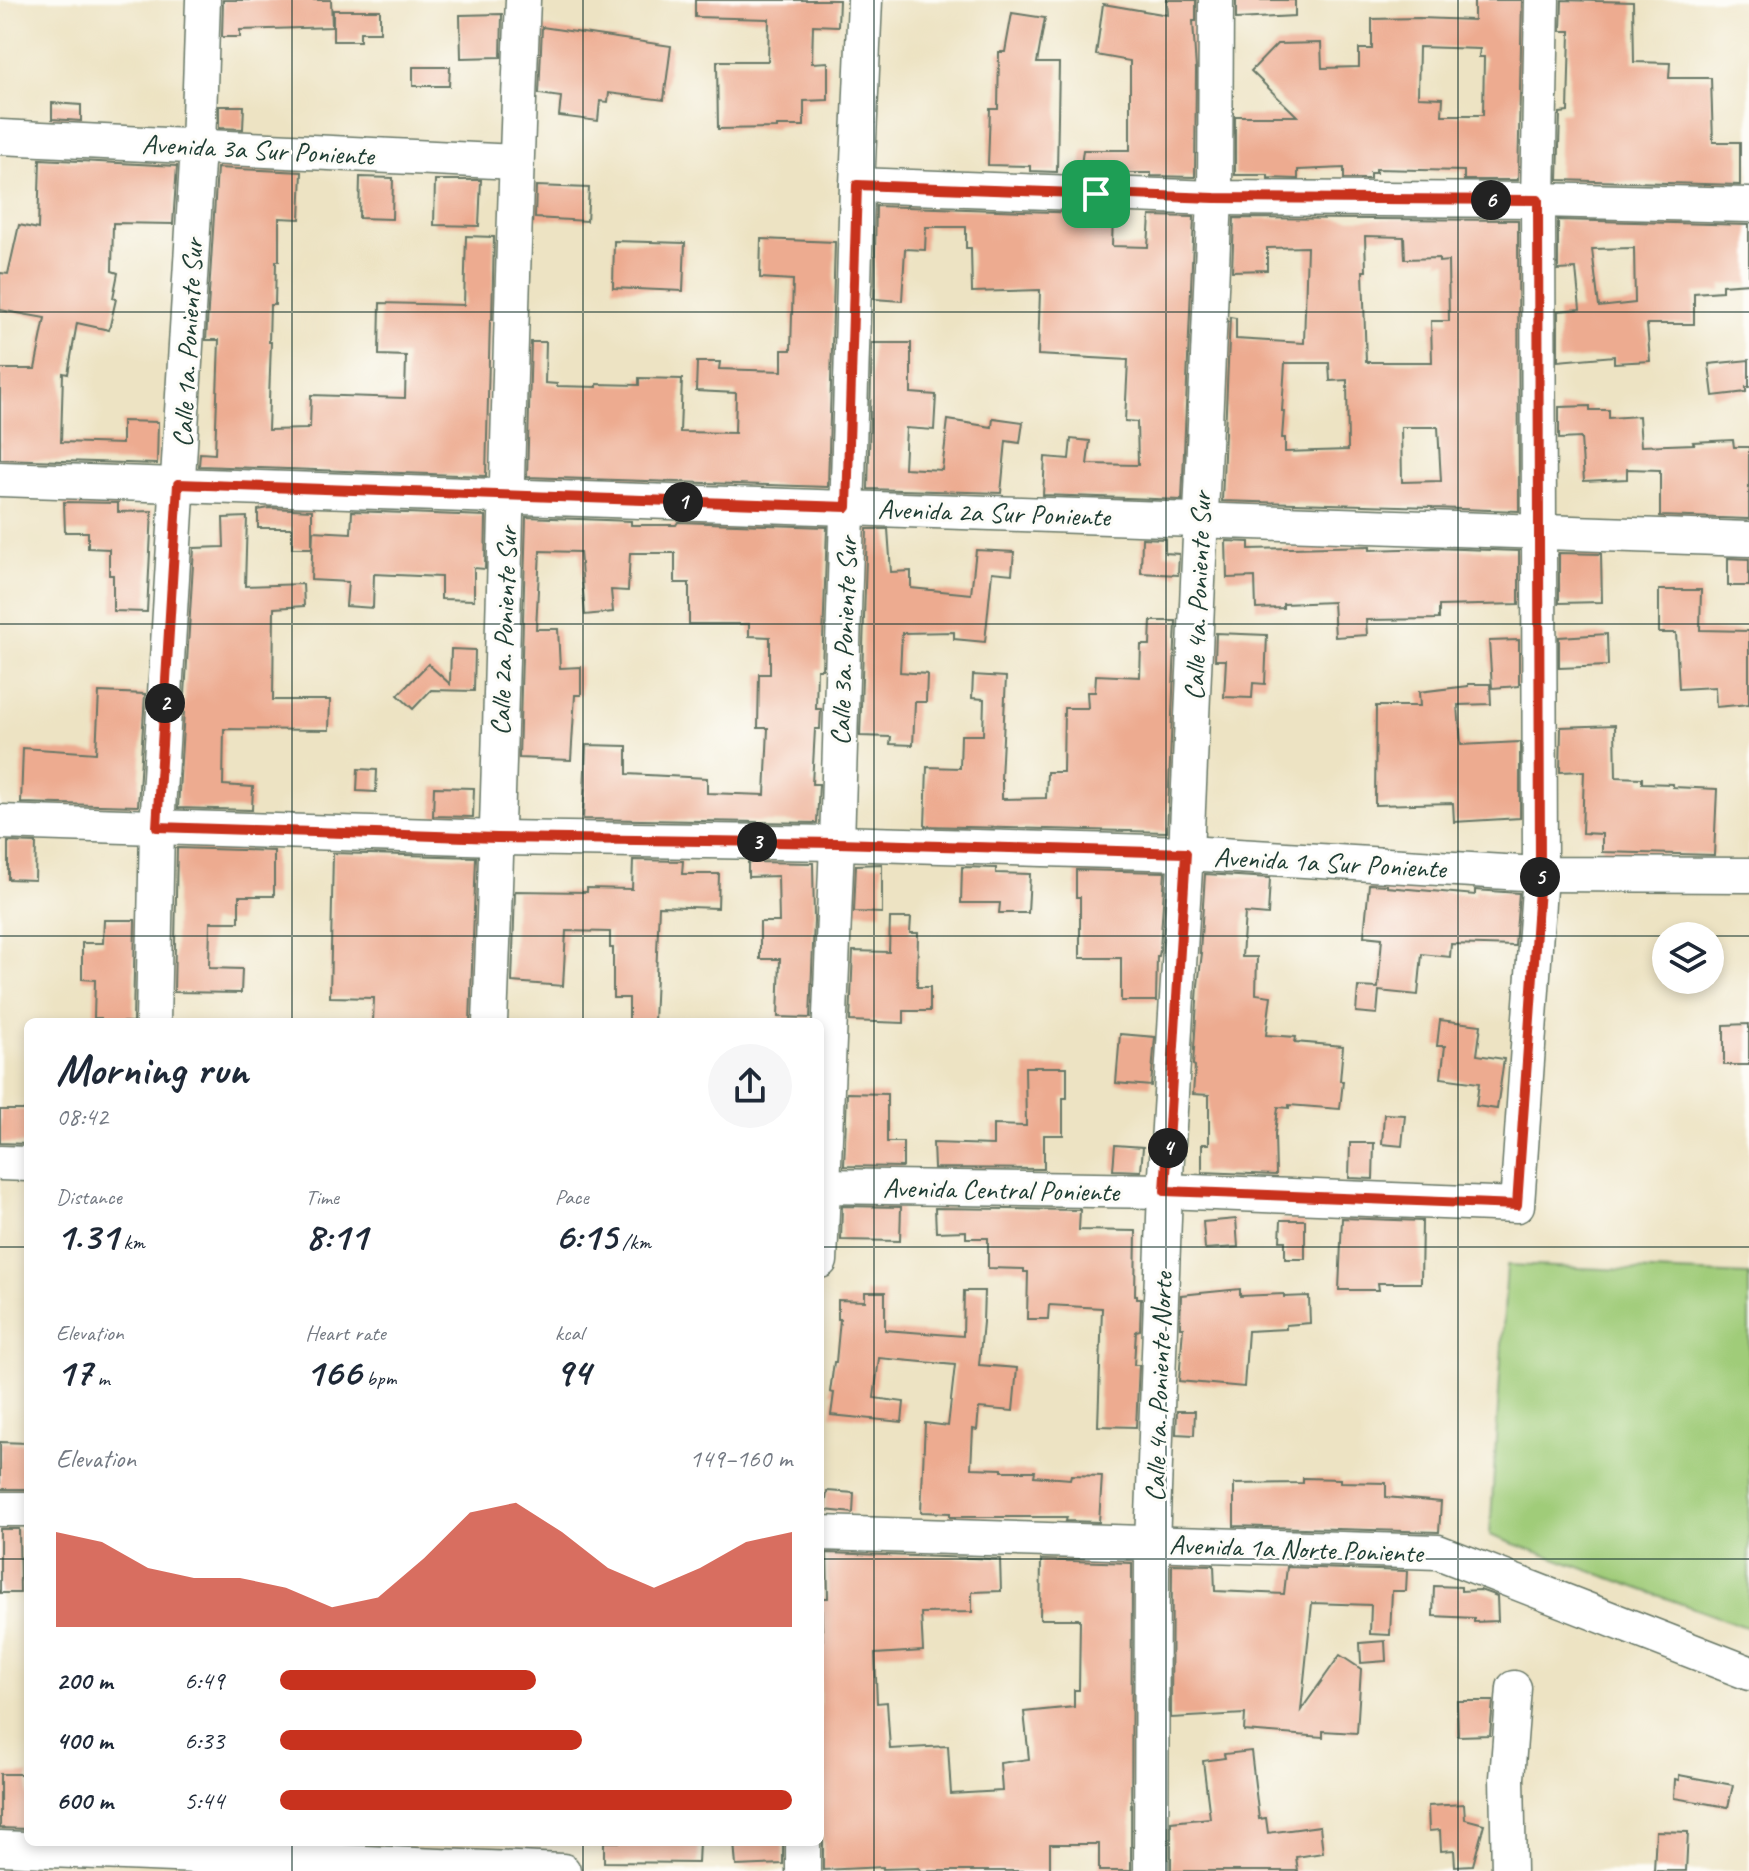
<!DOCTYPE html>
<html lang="en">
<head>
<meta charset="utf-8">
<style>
	body { margin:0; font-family:Caveat,sans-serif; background:#f6f6f7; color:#1f2937; height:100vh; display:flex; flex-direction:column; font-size:30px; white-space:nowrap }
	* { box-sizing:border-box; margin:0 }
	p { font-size:26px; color:#747a83 }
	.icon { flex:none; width:44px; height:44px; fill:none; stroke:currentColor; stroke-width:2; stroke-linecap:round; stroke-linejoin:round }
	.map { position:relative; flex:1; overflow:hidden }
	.side { position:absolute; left:24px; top:1018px; width:800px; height:828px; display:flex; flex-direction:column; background:#fff; border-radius:12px; box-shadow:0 4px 12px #0003 }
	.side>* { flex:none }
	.tools { position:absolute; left:1652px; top:922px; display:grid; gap:16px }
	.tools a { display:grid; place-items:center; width:72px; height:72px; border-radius:50%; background:#fff; box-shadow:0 4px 12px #0003; font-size:40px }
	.pin { position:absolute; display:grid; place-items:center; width:68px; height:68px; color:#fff; margin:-34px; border-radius:16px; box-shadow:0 4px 12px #0006 }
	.km { position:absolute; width:40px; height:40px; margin:-20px; border-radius:50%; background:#222; color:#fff; font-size:22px; line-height:40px; text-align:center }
	.round { display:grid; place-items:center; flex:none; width:84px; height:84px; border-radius:42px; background:#f6f6f7 }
	.overview { display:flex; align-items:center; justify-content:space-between; height:136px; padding:0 32px }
	h1 { font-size:44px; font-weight:700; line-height:60px }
	.metrics { display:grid; grid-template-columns:repeat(3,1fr); gap:12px; height:136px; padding:8px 32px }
	.metrics div { display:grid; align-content:center }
	.metrics b { font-size:40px; font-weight:700 }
	.metrics small { font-size:22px; font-weight:400 }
	.metrics p { font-size:22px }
	.chart { height:224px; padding:16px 32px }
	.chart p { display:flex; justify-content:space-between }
	.chart svg { width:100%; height:144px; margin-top:8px; fill:#c8321e; opacity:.7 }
	ul { padding:0 32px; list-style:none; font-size:26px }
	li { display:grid; grid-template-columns:128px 96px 1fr; align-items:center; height:60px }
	li i { height:20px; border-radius:10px; background:#c8321e }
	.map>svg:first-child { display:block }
</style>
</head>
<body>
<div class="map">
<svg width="1749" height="1871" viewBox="0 0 1749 1871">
	<rect width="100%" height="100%" fill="#fdfcf7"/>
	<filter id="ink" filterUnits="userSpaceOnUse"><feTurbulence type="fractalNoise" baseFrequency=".0125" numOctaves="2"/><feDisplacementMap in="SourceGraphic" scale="16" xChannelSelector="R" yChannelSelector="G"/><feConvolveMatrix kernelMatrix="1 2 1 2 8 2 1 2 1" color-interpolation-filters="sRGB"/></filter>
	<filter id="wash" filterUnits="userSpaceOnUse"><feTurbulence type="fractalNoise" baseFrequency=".006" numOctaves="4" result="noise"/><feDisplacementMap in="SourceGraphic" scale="32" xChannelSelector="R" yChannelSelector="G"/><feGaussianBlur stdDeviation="1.8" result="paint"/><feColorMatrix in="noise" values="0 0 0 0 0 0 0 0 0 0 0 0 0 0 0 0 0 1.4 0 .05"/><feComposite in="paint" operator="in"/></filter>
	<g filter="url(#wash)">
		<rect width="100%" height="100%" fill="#ede3c3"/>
		<polygon fill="#a0cc79" stroke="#608456" stroke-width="2" points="1507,1265 1749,1275 1749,1628 1490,1535"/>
		<g id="blocks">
			<g fill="#edab90" fill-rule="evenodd">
				<polygon points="223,0 331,0 332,27 240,30 240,37 222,37"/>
				<polygon points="695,0 839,0 838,26 813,25 812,63 828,62 828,100 804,101 804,126 777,126 777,128 718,129 717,61 768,61 769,19 695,17"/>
				<polygon points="1167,0 1196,0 1196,21 1193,21 1196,70 1195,177 1151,176 1151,173 1080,173 1083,150 1130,150 1130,61 1096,55 1103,4 1168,15"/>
				<polygon points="1236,0 1295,0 1295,16 1236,19"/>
				<path d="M1474,0h48l-4,180h-54v-9l-88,-2v4h-6v6h-26v-11l-46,2v9l-30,-1v-3h-33v-59h62l-46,-45 26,-27 44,-1 1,25 37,-1v-18h13v-30l47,-1 55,2zM1419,47l61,2 -1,8h5l-1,58h-41l1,-17 -25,-1z"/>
				<polygon points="1562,0 1633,2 1634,62 1670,63 1669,78 1711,78 1713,142 1740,142 1740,185 1558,180 1560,113 1568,112 1570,31 1561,31"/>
				<polygon points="333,10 380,10 380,32 360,32 360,41 333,41"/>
				<polygon points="1012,13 1045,18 1037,63 1059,63 1057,172 1030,171 1030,166 988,165 990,109 998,109 999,52 1005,52"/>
				<polygon points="502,14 501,57 461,58 460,15"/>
				<polygon points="542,27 671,46 664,100 609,93 608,102 600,101 598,121 559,116 561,97 539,94"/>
				<polygon points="413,67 450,67 449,86 413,86"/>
				<polygon points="52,103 81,105 81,121 52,119"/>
				<polygon points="219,106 244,106 243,129 219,128"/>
				<polygon points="40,159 177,166 173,224 113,223 112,271 118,273 113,298 116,299 109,330 77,323 68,374 63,373 61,442 122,444 122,421 158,422 157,464 0,459 0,369 35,369 45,318 0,310 0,273 8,274 19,225 38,229"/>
				<polygon points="217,168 302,172 300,219 279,218 279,261 276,261 275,305 270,305 269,342 271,342 268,430 307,429 307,427 310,427 311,395 405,398 406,356 379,355 380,303 464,305 466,236 494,237 492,320 490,320 486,476 199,466 200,453 215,454 219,340 206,340"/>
				<polygon points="360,177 393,178 392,219 359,218"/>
				<polygon points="435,180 481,180 479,226 434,225"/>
				<polygon points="536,186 589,188 587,221 535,218"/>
				<polygon points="876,206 1113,214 1112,246 1148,247 1150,216 1194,217 1182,500 1043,495 1045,457 1069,459 1071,439 1090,441 1087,464 1138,465 1137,422 1125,421 1128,360 1038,355 1040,290 972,292 971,248 966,248 966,227 926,227 925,250 905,249 902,301 874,299"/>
				<path d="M1234,218l284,2 1,291 -87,-3v-1l-210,-6 8,-184 6,1v21l68,4 3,-96 -40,1v22l-35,1zM1365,236l39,1 1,22 34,-1v4l9,-1 1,60h-18l1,41h-66l-3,-91h3zM1285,363h44l1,18 17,-1 1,70 -63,2v-14h-3l2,-27h-2zM1401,427h37l3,54 -39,1z"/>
				<path d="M1558,220l191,5v58l-27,2v6l-28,2v31h-47l3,37 -36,2v-7l-56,5v-50l22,-2 -4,-40 -18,1zM1634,248l1,55 -36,4 -7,-58z"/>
				<polygon points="761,239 835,242 828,487 527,477 531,342 546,342 545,383 557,384 557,386 597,387 597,384 639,385 639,378 682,379 680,432 735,433 736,393 696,391 697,362 720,362 719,369 782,371 782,350 791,350 793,280 760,278"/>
				<polygon points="614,241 685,243 683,291 613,288"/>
				<polygon points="872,343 911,343 911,393 936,395 934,430 906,428 904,468 942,470 948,420 992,427 993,418 1023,422 1020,443 1006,441 1001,493 868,489"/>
				<polygon points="1749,360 1749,387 1746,387 1746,392 1713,396 1709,364"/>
				<polygon points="1590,406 1590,410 1609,410 1609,418 1639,416 1641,446 1694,444 1693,442 1733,440 1734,447 1749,447 1749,519 1660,516 1660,470 1627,469 1627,479 1584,481 1581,438 1559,439 1559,407"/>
				<polygon points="64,502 118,503 118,512 152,511 147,612 113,611 113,575 109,575 109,549 88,548 88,532 65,532"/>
				<polygon points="269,508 312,510 312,548 292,548 292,528 258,528 258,510"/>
				<polygon points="352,511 486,516 485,569 474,568 474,600 441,599 441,577 374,574 373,608 346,606 348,582 311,580 313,531 351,533"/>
				<polygon points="247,517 245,586 303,584 304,606 274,608 273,700 330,700 329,730 224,729 223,785 253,787 252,810 178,808 194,548 224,547 223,518"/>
				<polygon points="526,517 631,521 631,525 676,525 678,522 827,527 822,669 817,669 816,709 821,709 820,729 815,729 812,784 819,784 817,823 583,819 586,745 627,746 627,774 707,778 707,793 765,795 768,728 758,728 759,674 770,674 770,637 749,636 749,624 689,624 689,583 675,583 675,553 630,553 628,591 611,590 613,612 585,615 580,552 540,551 536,629 558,629 560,668 581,667 581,695 575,695 571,760 519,758"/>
				<polygon points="867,529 888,529 891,572 911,571 911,588 971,594 976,550 1014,552 1012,574 992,572 985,642 954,639 954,632 902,633 900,672 927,674 926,702 915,702 913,745 890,744 891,737 860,736"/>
				<polygon points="1142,538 1165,539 1165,553 1179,554 1178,575 1141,573"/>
				<polygon points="1226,541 1249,542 1249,549 1370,546 1370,550 1433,548 1519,551 1519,604 1439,606 1439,619 1366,620 1367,635 1335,637 1333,602 1283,604 1283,608 1256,609 1255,577 1227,578"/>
				<polygon points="1559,553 1601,554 1602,602 1559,603"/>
				<polygon points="1728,558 1749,559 1749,586 1728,586"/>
				<polygon points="1659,590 1701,590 1700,630 1749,631 1749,704 1716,707 1715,687 1679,689 1676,633 1659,633"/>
				<polygon points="1151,621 1176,621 1167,832 925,826 927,767 960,768 961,735 983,735 984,699 972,698 973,675 1006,677 1001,779 1002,779 1002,799 1046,798 1047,772 1063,772 1064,708 1088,708 1087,692 1095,692 1096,675 1140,677 1141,645 1150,645"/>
				<polygon points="1216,633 1267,635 1265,684 1253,683 1252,698 1224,697 1226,660 1215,660"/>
				<polygon points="1607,634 1608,666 1559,668 1559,637"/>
				<polygon points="1519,640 1519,686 1492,688 1489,641"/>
				<polygon points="451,649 475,650 474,691 431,690 413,709 398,695 428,664 450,684"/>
				<polygon points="1468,684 1490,684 1491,704 1458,705 1461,745 1520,742 1520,818 1454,822 1453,803 1375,805 1376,706 1420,706 1419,692 1468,686"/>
				<polygon points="99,692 145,694 138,806 21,803 23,748 96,753"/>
				<polygon points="1615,725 1616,777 1642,778 1642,783 1673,784 1673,787 1717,789 1714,855 1602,852 1602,834 1582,833 1584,771 1560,772 1561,727"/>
				<polygon points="358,769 377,770 376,792 357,791"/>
				<polygon points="434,787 474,788 473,817 433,816"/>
				<polygon points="8,842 36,843 35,880 8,879"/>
				<polygon points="177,848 274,851 274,896 239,896 239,922 210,922 209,968 242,969 241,993 174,992"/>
				<polygon points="333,853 476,857 470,1022 373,1022 374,998 330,997"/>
				<polygon points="633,860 683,861 682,874 719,874 718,908 659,906 654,1022 629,1022 629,998 613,998 613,948 610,948 610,932 566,931 563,986 512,982 515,891 587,892 587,888 632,889"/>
				<polygon points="748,862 813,863 814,921 810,1018 778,1017 780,959 760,959 760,922 779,922 778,876 748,877"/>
				<polygon points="882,864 882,913 854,912 856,865"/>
				<polygon points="962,867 996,868 996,873 1030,874 1028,913 999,913 1000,903 961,903"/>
				<polygon points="1076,870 1165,872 1160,950 1159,956 1157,956 1156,1001 1121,1001 1121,958 1080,958 1080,897 1076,897"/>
				<polygon points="1205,874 1270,878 1268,915 1245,913 1242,957 1257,957 1256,994 1271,996 1266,1035 1296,1037 1295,1042 1343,1046 1340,1081 1343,1081 1340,1109 1289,1105 1289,1108 1278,1107 1275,1134 1276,1175 1202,1172 1202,1144 1209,1144 1209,1095 1193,1094 1195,1066 1193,1065 1198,985 1202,953 1200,953"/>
				<polygon points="1369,884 1387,885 1387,887 1475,895 1475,890 1519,893 1515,946 1451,944 1450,957 1422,954 1418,995 1379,991 1377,1014 1356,1012 1358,987 1378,988 1382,938 1364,936"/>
				<polygon points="890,918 911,918 910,933 918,933 917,987 930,987 930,1011 904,1011 904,1023 850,1021 853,951 889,952"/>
				<polygon points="104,920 135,920 133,1022 101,1022 101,1018 94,1018 95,980 82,979 82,943 103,943"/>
				<polygon points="1440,1020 1481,1025 1477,1055 1504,1059 1497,1109 1476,1106 1479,1083 1441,1078 1445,1046 1437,1046"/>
				<polygon points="1749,1024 1749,1065 1724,1065 1724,1025"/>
				<polygon points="1120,1034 1155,1037 1151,1086 1116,1083"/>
				<polygon points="1025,1067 1067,1067 1067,1098 1063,1098 1063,1135 1044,1135 1044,1169 934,1168 933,1143 993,1145 993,1125 1026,1126"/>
				<polygon points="847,1093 887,1094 887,1142 903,1142 903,1167 844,1166"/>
				<polygon points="0,1110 28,1110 28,1144 0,1143"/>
				<polygon points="1384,1114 1405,1115 1402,1146 1382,1144"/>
				<polygon points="1350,1143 1374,1143 1373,1179 1349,1178"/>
				<polygon points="1115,1145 1143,1147 1141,1171 1113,1170"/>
				<polygon points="842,1206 901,1207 900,1241 841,1240"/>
				<polygon points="935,1208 1080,1210 1079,1230 1136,1231 1135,1295 1137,1295 1137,1299 1141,1299 1140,1330 1136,1331 1134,1365 1139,1365 1136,1427 1098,1426 1102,1308 1049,1305 1048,1319 1027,1319 1028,1272 1024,1272 1024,1269 988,1268 988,1238 966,1238 966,1231 936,1232"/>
				<polygon points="1342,1218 1422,1221 1421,1283 1378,1283 1379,1290 1339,1290"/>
				<polygon points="1236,1219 1238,1247 1205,1249 1203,1222"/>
				<polygon points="1281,1220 1305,1220 1305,1259 1285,1259 1285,1241 1280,1241"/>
				<polygon points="1240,1289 1240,1296 1284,1294 1284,1297 1309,1296 1310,1323 1286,1325 1286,1329 1248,1331 1244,1387 1179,1381 1183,1327 1180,1327 1181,1295"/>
				<polygon points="964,1291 984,1291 983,1322 979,1365 1017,1368 1013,1411 979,1408 977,1430 973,1429 971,1468 1002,1469 1002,1471 1035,1471 1034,1476 1070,1479 1071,1475 1102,1476 1099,1522 1066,1521 1067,1517 950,1517 950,1513 921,1512 925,1423 948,1426 955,1365 879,1358 874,1398 904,1402 902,1422 831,1415 834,1393 830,1392 834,1362 836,1362 840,1319 838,1319 838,1300 865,1301 865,1292 885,1292 885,1330 963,1336"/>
				<polygon points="1177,1411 1195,1411 1194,1435 1176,1434"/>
				<polygon points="0,1442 28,1443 28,1489 0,1489"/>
				<polygon points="1303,1478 1340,1479 1340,1482 1386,1483 1386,1497 1441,1502 1439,1532 1234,1526 1234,1484 1303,1483"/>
				<polygon points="827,1491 854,1493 853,1513 825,1510"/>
				<polygon points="0,1529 19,1529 20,1593 0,1593"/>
				<polygon points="827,1553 1000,1559 1001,1591 972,1592 972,1612 921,1613 923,1651 875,1654 877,1703 887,1702 890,1749 948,1746 951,1794 1002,1791 1000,1763 1029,1759 1024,1712 1074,1707 1074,1690 1079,1690 1080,1619 1040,1619 1041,1560 1132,1563 1131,1871 1099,1871 1099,1844 1050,1844 1050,1871 920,1871 919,1868 883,1869 883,1867 823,1870 823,1842 820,1820 820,1650 823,1650 821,1598 828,1598"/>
				<polygon points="1172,1564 1214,1565 1215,1591 1284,1594 1287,1567 1407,1571 1406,1591 1392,1591 1390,1635 1370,1634 1371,1605 1312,1603 1301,1710 1340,1655 1361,1669 1357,1733 1323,1731 1323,1737 1244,1731 1245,1714 1171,1718"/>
				<polygon points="1434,1586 1461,1587 1461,1591 1480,1590 1497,1596 1498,1621 1474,1622 1474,1618 1433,1616"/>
				<polygon points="1385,1641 1386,1661 1361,1663 1360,1643"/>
				<polygon points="1457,1701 1493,1701 1490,1735 1458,1736"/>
				<polygon points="1251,1751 1259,1819 1266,1818 1268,1833 1320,1826 1323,1853 1296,1857 1298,1871 1171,1871 1171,1822 1210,1818 1203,1761 1225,1758 1224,1754"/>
				<polygon points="0,1774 28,1774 28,1829 0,1828"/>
				<polygon points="1679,1775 1733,1785 1728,1807 1674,1798 1675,1779 1679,1780"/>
				<polygon points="1464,1804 1465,1819 1484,1824 1473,1865 1455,1866 1454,1850 1441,1851 1440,1830 1429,1831 1428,1806"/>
				<polygon points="1656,1831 1688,1832 1686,1871 1654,1871"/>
				<polygon points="604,1842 699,1842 698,1863 604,1862"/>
				<polygon points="734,1842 783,1842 783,1864 736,1866"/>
			</g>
		</g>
	</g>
	<g filter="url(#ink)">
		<use href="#blocks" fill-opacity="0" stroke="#677766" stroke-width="2"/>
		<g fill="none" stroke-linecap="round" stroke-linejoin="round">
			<defs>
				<g id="minor">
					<polyline points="0,137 516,162"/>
					<polyline points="857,185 1215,198 1538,200 1749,205"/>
					<polyline points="0,479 1749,539"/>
					<polyline points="0,822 497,838 837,843 1186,853 1540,874 1749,875"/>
					<polyline points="153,1022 157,827 198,146 203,0"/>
					<path d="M490,1022c14,-341 18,-681 33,-1022"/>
					<polyline points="0,1163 28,1164"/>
					<polyline points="820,1186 1165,1191 1517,1205 1540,874 1538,200 1542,0"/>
					<polyline points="820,1261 837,843 857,185 865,0"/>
					<polyline points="0,1509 28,1509"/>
					<polyline points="820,1533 1438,1552 1749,1673"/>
					<polyline points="0,1848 563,1871"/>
					<polyline points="803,1871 803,1842"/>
					<polyline points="1151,1871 1152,1544 1165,1191 1186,853 1215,198 1216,0"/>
					<polyline points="1509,1871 1507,1778 1514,1688"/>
				</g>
			</defs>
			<use href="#minor" stroke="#677766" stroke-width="37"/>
			<use href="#minor" stroke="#fff" stroke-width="34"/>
		</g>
	</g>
	<g fill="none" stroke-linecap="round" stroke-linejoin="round" filter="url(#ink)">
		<defs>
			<polygon id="route" points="857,185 1215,198 1538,200 1540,874 1517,1205 1165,1191 1186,853 837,843 497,838 157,827 178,484 847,507"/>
		</defs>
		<use href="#route" stroke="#fff" stroke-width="16"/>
		<use href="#route" stroke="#c8321e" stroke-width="10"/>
	</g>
	<path fill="none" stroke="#1f3d34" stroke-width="2" stroke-opacity="0.55" d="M292,0v1022M583,0v1022M874,0v1871M1166,0v1871M1458,0v1871M0,312h1749M0,624h1749M0,936h1749M0,1247h28M820,1247h929M0,1559h28M820,1559h929M292,1842v29M583,1842v29"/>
	<g text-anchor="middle" stroke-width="6" stroke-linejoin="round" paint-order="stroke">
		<g font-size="28" fill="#1f3d34" stroke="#fdfcf7">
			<text transform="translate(258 149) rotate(3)" y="10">Avenida 3a Sur Poniente</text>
			<text transform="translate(187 343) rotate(-87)" y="10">Calle 1a. Poniente Sur</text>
			<text transform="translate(994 512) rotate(2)" y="10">Avenida 2a Sur Poniente</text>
			<text transform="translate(1197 596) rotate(-88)" y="10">Calle 4a. Poniente Sur</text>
			<text transform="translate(503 631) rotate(-88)" y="10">Calle 2a. Poniente Sur</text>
			<text transform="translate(843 641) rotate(-88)" y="10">Calle 3a. Poniente Sur</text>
			<text transform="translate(1330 862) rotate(3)" y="10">Avenida 1a Sur Poniente</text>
			<text transform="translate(1001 1189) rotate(1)" y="10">Avenida Central Poniente</text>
			<text transform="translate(1158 1387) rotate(-88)" y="10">Calle 4a. Poniente Norte</text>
			<text transform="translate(1296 1548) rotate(2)" y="10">Avenida 1a Norte Poniente</text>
		</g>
	</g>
</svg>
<div class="tools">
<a><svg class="icon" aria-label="layers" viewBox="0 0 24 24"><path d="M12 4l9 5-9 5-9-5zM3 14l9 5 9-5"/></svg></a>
</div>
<div class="pin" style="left:1096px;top:194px;background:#1e9e55"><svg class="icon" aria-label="arrive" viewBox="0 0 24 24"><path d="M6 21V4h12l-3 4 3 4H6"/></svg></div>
<b class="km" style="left:683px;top:502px">1</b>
<b class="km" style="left:165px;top:703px">2</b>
<b class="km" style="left:757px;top:842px">3</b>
<b class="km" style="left:1168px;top:1148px">4</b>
<b class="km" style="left:1540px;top:877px">5</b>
<b class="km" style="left:1491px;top:200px">6</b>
<section class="side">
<div class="overview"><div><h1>Morning run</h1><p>08:42</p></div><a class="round"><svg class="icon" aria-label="share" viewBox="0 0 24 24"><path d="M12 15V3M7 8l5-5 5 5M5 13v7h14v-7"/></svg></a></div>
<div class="metrics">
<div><p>Distance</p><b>1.31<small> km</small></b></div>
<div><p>Time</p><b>8:11</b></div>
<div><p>Pace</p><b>6:15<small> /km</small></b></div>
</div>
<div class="metrics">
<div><p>Elevation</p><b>17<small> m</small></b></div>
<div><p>Heart rate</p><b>166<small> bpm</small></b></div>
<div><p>kcal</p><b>94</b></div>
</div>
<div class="chart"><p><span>Elevation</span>149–160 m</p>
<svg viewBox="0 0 160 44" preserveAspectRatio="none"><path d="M0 44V15L10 18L20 26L30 29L40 29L50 32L60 38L70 35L80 23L90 9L100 6L110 15L120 26L130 32L140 26L150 18L160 15V44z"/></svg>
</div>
<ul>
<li><b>200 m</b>6:49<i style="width:50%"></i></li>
<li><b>400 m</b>6:33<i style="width:59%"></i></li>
<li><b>600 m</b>5:44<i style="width:100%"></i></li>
</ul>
</section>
</div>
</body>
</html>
